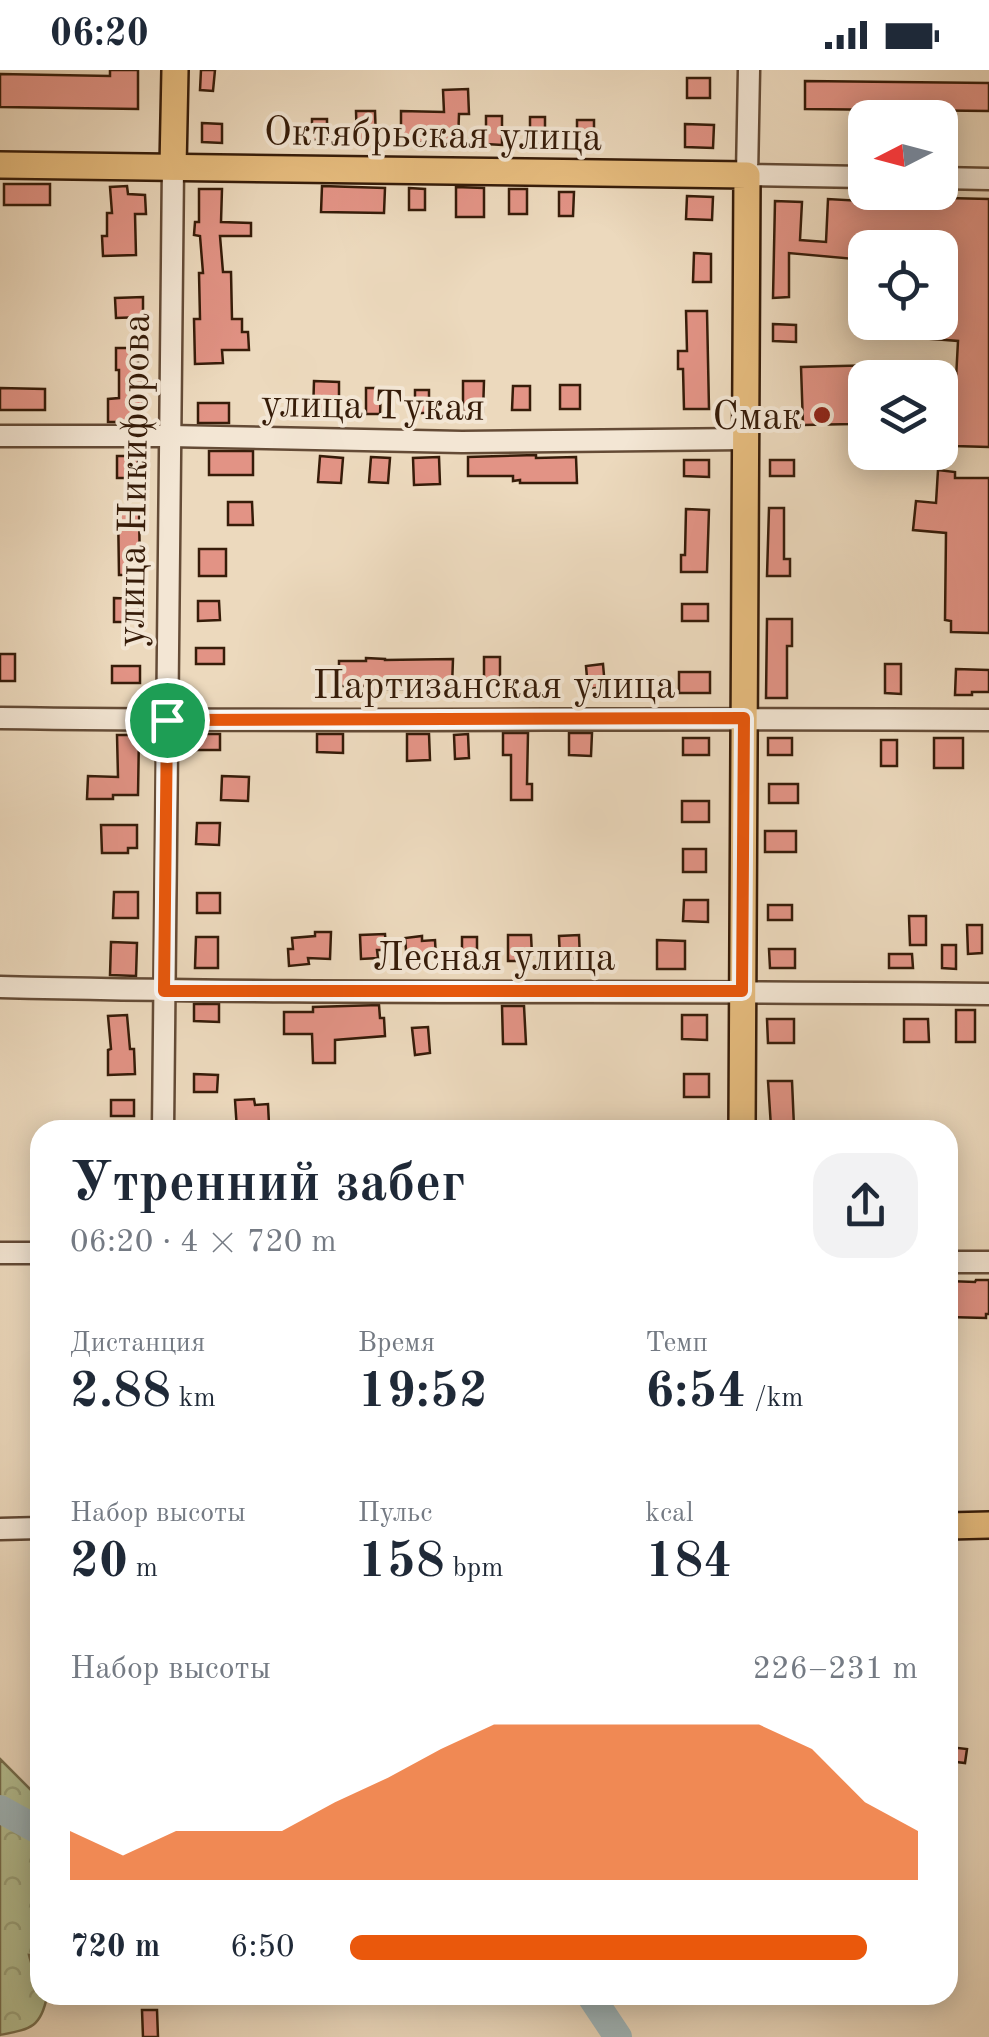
<!DOCTYPE html>
<html lang="ru">
<head>
<meta charset="utf-8">
<style>
	body { margin:0; font-family:"Old Standard TT",serif; background:#f2f2f3; color:#1f2937; height:100vh; display:flex; flex-direction:column; font-size:38px; white-space:nowrap }
	* { box-sizing:border-box; margin:0 }
	p { font-size:32px; color:#747a83 }
	.icon { flex:none; width:55px; height:55px; fill:none; stroke:currentColor; stroke-width:2; stroke-linecap:round; stroke-linejoin:round }
	.map { position:relative; flex:1; overflow:hidden }
	.details { position:absolute; left:30px; top:1050px; width:928px; height:885px; display:flex; flex-direction:column; background:#fff; border-radius:30px; box-shadow:0 5px 25px #0003 }
	.details>* { flex:none }
	.needle { width:65px; rotate:264deg }
	.buttons { position:absolute; left:848px; top:30px; display:grid; gap:20px }
	.buttons a { display:grid; place-items:center; width:110px; height:110px; border-radius:20px; background:#fff; box-shadow:0 5px 25px #0003; font-size:50px }
	.pin { position:absolute; display:grid; place-items:center; width:85px; height:85px; color:#fff; margin:-42px; border:5px solid #fff; border-radius:50%; box-shadow:0 2px 10px #0007 }
	.round { display:grid; place-items:center; flex:none; width:105px; height:105px; border-radius:30px; background:#f2f2f3 }
	.head { display:flex; align-items:center; justify-content:space-between; height:170px; padding:0 40px }
	h1 { font-size:55px; font-weight:600; line-height:75px }
	.metrics { display:grid; grid-template-columns:repeat(3,1fr); gap:15px; height:170px; padding:10px 40px }
	.metrics div { display:grid; align-content:center }
	.metrics b { font-size:50px; font-weight:600 }
	.metrics small { font-size:28px; font-weight:400 }
	.metrics p { font-size:28px }
	.chart { height:280px; padding:20px 40px }
	.chart p { display:flex; justify-content:space-between }
	.chart svg { width:100%; height:180px; margin-top:10px; fill:#ea580c; opacity:.7 }
	ul { padding:0 40px; list-style:none; font-size:32px }
	li { display:grid; grid-template-columns:160px 120px 1fr; align-items:center; height:75px }
	li i { height:25px; border-radius:12px; background:#ea580c }
	.status { display:flex; justify-content:space-between; align-items:center; height:70px; padding:0 50px; background:#fff; direction:ltr }
	.status svg { height:28px; fill:currentColor }
	.map>svg:first-child { display:block }
</style>
</head>
<body>
<div class="status"><b>06:20</b><svg viewBox="0 0 49 12"><path d="M0 12V9h3v3zM5 12V6h3v6zM10 12V3h3v9zM15 12V0h3v12zM26 1h20v11H26zM47 4h2v5h-2z"/></svg></div>
<div class="map">
<svg width="989" height="1967" viewBox="0 0 989 1967">
	<defs>
		<pattern id="forest-crowns" width="20" height="18" patternUnits="userSpaceOnUse" patternTransform="scale(2.5)"><rect width="20" height="18" fill="#b5c093"/><path d="M2 6a3 3 0 1 1 6 0M12 15a3 3 0 1 1 6 0" fill="none" stroke="#9ca47d"/></pattern>
	</defs>
	<rect width="100%" height="100%" fill="#ecd9bd"/>
	<filter id="stains"><feTurbulence type="fractalNoise" baseFrequency=".002" numOctaves="4"/><feColorMatrix values="0 0 0 0 .2 0 0 0 0 .09 0 0 0 0 .02 0 0 0 .5 -.17"/></filter>
	<radialGradient id="worn" r=".72"><stop offset=".6" stop-color="#630" stop-opacity="0"/><stop offset="1" stop-color="#630" stop-opacity=".3"/></radialGradient>
	<path fill="url(#forest-crowns)" stroke="#766e4e" stroke-width="2.5" d="M0,1689l40,40v157l-11,-1c3,13 11,29 11,40l7,1c-6,32 -17,33 -47,39z"/>
	<g fill="none" stroke-linecap="round" stroke-linejoin="round">
		<g stroke="#9fb7bc" stroke-width="28">
			<polyline points="0,1739 40,1761"/>
			<polyline points="590,1925 618,1967"/>
		</g>
	</g>
	<g fill="#e29385" stroke="#361c09" stroke-width="2.5">
		<polygon points="110,0 138,0 138,39 0,37 0,4 110,6"/>
		<polygon points="201,0 215,0 213,21 200,20"/>
		<rect x="687" y="8" width="23" height="20"/>
		<polygon points="805,11 989,13 989,41 805,39"/>
		<polygon points="468,19 469,44 459,44 458,72 401,73 401,41 444,42 443,20"/>
		<polygon points="356,41 375,41 376,71 357,72"/>
		<polygon points="486,46 502,46 502,75 486,74"/>
		<polygon points="530,47 545,47 545,74 530,73"/>
		<rect x="312" y="49" width="15" height="21"/>
		<rect x="577" y="50" width="17" height="27"/>
		<polygon points="202,53 222,54 222,73 202,72"/>
		<polygon points="685,54 714,55 713,78 685,77"/>
		<rect x="4" y="114" width="46" height="21"/>
		<polygon points="127,116 128,124 145,125 146,144 135,144 136,185 103,186 102,166 107,166 107,143 112,143 110,117"/>
		<polygon points="322,116 385,118 384,143 321,142"/>
		<polygon points="456,117 484,118 484,147 456,147"/>
		<polygon points="409,118 425,119 425,140 409,140"/>
		<polygon points="199,119 222,119 221,152 251,153 251,166 220,166 223,202 231,202 232,249 242,249 242,262 248,262 249,280 222,280 223,293 195,294 194,249 200,249 199,203 203,203 200,166 194,165 195,152 199,152"/>
		<rect x="509" y="119" width="18" height="25"/>
		<polygon points="559,122 574,122 573,146 559,146"/>
		<polygon points="687,126 713,127 712,150 686,149"/>
		<polygon points="862,126 989,129 989,377 954,376 954,353 940,353 940,328 955,328 958,271 895,266 897,252 944,252 946,192 940,192 940,178 865,178 865,190 789,183 789,227 773,228 775,131 802,132 800,170 826,172 828,129 862,131"/>
		<polygon points="694,183 711,184 711,212 693,212"/>
		<polygon points="143,227 143,247 116,248 115,228"/>
		<polygon points="686,241 707,241 709,339 684,339 683,299 678,299 678,281 687,281"/>
		<polygon points="773,254 796,255 796,272 773,271"/>
		<polygon points="116,278 138,278 138,310 142,310 143,352 108,352 108,329 119,328 119,300 116,300"/>
		<polygon points="879,295 880,308 865,308 865,316 852,317 853,354 803,355 801,297"/>
		<polygon points="314,311 339,312 339,344 313,343"/>
		<polygon points="463,311 484,311 483,342 463,342"/>
		<rect x="560" y="315" width="20" height="24"/>
		<polygon points="513,316 530,316 530,340 512,340"/>
		<polygon points="0,318 45,319 45,340 0,340"/>
		<polygon points="366,318 381,318 380,344 366,344"/>
		<rect x="415" y="320" width="14" height="23"/>
		<rect x="198" y="333" width="31" height="20"/>
		<rect x="209" y="381" width="44" height="24"/>
		<polygon points="536,385 536,388 576,387 577,413 520,413 520,410 513,411 513,406 468,406 468,387"/>
		<rect x="117" y="386" width="21" height="22"/>
		<polygon points="320,386 343,388 341,413 318,412"/>
		<polygon points="371,387 390,388 388,413 369,412"/>
		<polygon points="439,387 440,414 414,415 413,388"/>
		<polygon points="684,390 709,390 709,407 684,406"/>
		<rect x="770" y="390" width="24" height="16"/>
		<polygon points="938,400 955,402 955,408 989,408 989,563 951,562 951,551 945,550 946,463 913,460 916,431 936,433"/>
		<polygon points="228,432 252,432 253,455 228,455"/>
		<polygon points="118,438 139,438 140,505 119,505"/>
		<polygon points="769,438 784,438 784,489 790,489 790,506 767,506"/>
		<polygon points="686,439 709,440 707,502 681,502 681,485 685,485"/>
		<rect x="199" y="479" width="27" height="27"/>
		<polygon points="114,528 139,529 139,552 114,552"/>
		<polygon points="198,531 219,531 220,550 198,551"/>
		<rect x="682" y="534" width="26" height="17"/>
		<polygon points="767,549 792,549 792,576 787,576 787,628 766,628"/>
		<rect x="196" y="578" width="28" height="16"/>
		<rect x="0" y="584" width="15" height="27"/>
		<rect x="484" y="587" width="16" height="28"/>
		<polygon points="366,588 385,589 385,590 453,589 452,617 415,616 415,619 384,619 384,622 365,622 366,616 339,616 339,591 366,591"/>
		<polygon points="603,594 605,617 588,619 586,596"/>
		<polygon points="885,594 901,594 901,624 885,623"/>
		<rect x="112" y="596" width="28" height="17"/>
		<polygon points="956,599 989,600 989,622 972,622 972,625 955,625"/>
		<rect x="679" y="602" width="31" height="21"/>
		<polygon points="503,663 528,663 527,714 532,714 532,730 511,730 511,685 503,685"/>
		<polygon points="569,663 592,663 591,686 569,685"/>
		<rect x="195" y="664" width="25" height="16"/>
		<polygon points="317,664 343,664 343,683 317,682"/>
		<polygon points="407,664 429,664 430,690 407,691"/>
		<polygon points="468,664 469,688 455,689 454,665"/>
		<polygon points="117,665 139,665 138,725 113,725 113,729 87,729 88,706 118,707"/>
		<rect x="683" y="668" width="26" height="17"/>
		<rect x="768" y="668" width="24" height="17"/>
		<rect x="934" y="668" width="29" height="30"/>
		<rect x="881" y="670" width="16" height="26"/>
		<polygon points="222,706 249,707 248,731 221,730"/>
		<rect x="769" y="714" width="29" height="19"/>
		<rect x="682" y="731" width="27" height="21"/>
		<polygon points="197,753 220,753 219,775 196,774"/>
		<polygon points="101,755 137,755 137,778 128,778 128,783 102,783"/>
		<rect x="765" y="761" width="31" height="21"/>
		<rect x="683" y="779" width="23" height="23"/>
		<polygon points="114,822 138,822 138,848 113,848"/>
		<rect x="197" y="823" width="23" height="20"/>
		<polygon points="684,830 708,830 708,852 683,851"/>
		<rect x="768" y="835" width="24" height="15"/>
		<polygon points="909,846 926,846 926,875 910,875"/>
		<polygon points="967,855 982,855 982,883 968,884"/>
		<polygon points="315,862 331,862 330,889 308,888 309,894 289,896 288,879 293,879 292,868 315,866"/>
		<polygon points="385,864 386,880 377,880 378,888 361,889 360,865"/>
		<polygon points="508,865 531,865 532,885 521,885 521,891 508,891"/>
		<polygon points="579,865 580,888 560,889 559,866"/>
		<polygon points="422,866 422,871 435,870 436,889 407,891 405,868"/>
		<polygon points="196,867 218,867 218,898 195,898"/>
		<rect x="462" y="867" width="15" height="24"/>
		<polygon points="657,870 685,871 685,899 657,899"/>
		<polygon points="111,872 137,873 136,906 110,905"/>
		<polygon points="942,875 956,875 956,899 942,898"/>
		<polygon points="769,879 795,879 795,898 770,898"/>
		<polygon points="889,884 912,884 913,898 889,898"/>
		<polygon points="194,934 219,934 219,952 194,951"/>
		<polygon points="379,935 380,948 384,948 385,966 335,970 335,993 313,993 312,964 284,964 284,942 313,942 313,937"/>
		<polygon points="502,936 524,936 526,974 503,974"/>
		<rect x="956" y="940" width="19" height="32"/>
		<polygon points="127,945 130,979 134,979 135,1004 108,1005 108,980 111,979 108,946"/>
		<polygon points="682,945 707,945 707,970 682,969"/>
		<polygon points="767,949 794,949 794,973 768,973"/>
		<polygon points="904,949 928,949 929,972 904,972"/>
		<polygon points="428,957 430,983 415,985 412,958"/>
		<polygon points="194,1004 218,1005 217,1022 194,1022"/>
		<rect x="684" y="1004" width="25" height="23"/>
		<polygon points="768,1011 792,1011 794,1057 771,1057"/>
		<polygon points="254,1029 255,1035 268,1034 269,1054 256,1055 256,1060 237,1060 235,1030"/>
		<rect x="111" y="1030" width="23" height="16"/>
		<polygon points="976,1210 989,1210 989,1244 986,1244 986,1248 948,1247 948,1211 975,1212"/>
		<polygon points="949,1677 967,1679 965,1693 948,1691"/>
		<polygon points="142,1940 157,1940 158,1967 143,1967"/>
	</g>
	<g fill="none" stroke-linecap="round" stroke-linejoin="round">
		<defs>
			<g id="minor">
				<polyline points="749,0 747,105 865,107"/>
				<polyline points="940,108 989,109"/>
				<polyline points="0,366 170,366 462,372 745,369"/>
				<path d="M0,648c330,5 659,-1 989,2"/>
				<path d="M0,917c330,8 659,3 989,7"/>
				<polyline points="163,1060 173,97"/>
				<polyline points="0,1183 40,1183"/>
				<polyline points="948,1192 989,1192"/>
				<polyline points="0,1459 40,1458"/>
			</g>
			<g id="major">
				<polyline points="0,95 747,105 742,1060"/>
				<polyline points="173,97 175,0"/>
				<polyline points="948,1456 989,1455"/>
			</g>
		</defs>
		<use href="#minor" stroke="#644b36" stroke-width="25"/>
		<use href="#major" stroke="#361c09" stroke-width="30"/>
		<use href="#minor" stroke="#f3e6d4" stroke-width="20"/>
		<use href="#major" stroke="#e6bc7e" stroke-width="25"/>
	</g>
	<g fill="none" stroke-linecap="round" stroke-linejoin="round">
		<defs>
			<polygon id="route" points="744,648 742,921 164,921 167,650"/>
		</defs>
		<use href="#route" stroke="#fff" stroke-width="20"/>
		<use href="#route" stroke="#ea580c" stroke-width="12"/>
	</g>
	<circle fill="#8f2418" stroke="#f3e6d4" stroke-width="4" cx="822" cy="345" r="10"/>
	<g text-anchor="middle" stroke-width="8" stroke-linejoin="round" paint-order="stroke">
		<g font-size="40" fill="#361c09" stroke="#f3e6d4">
			<text transform="translate(433 63) rotate(1)" y="14">Октябрьская улица</text>
			<text transform="translate(373 334) rotate(1)" y="14">улица Тукая</text>
			<text transform="translate(132 410) rotate(-89)" y="14">улица Никифорова</text>
			<text x="494" y="628">Партизанская улица</text>
			<text x="494" y="900">Лесная улица</text>
		</g>
		<g font-size="40" fill="#361c09" stroke="#f3e6d4" text-anchor="end">
			<text x="802" y="359">Смак</text>
		</g>
	</g>
	<rect width="100%" height="100%" filter="url(#stains)"/>
	<rect width="100%" height="100%" fill="url(#worn)"/>
</svg>
<div class="buttons">
<a><svg class="needle" viewBox="-14 -14 28 28"><path d="M0-13l5 13h-10z" fill="#e53935"/><path d="M0 13l5-13h-10z" fill="#747a83"/></svg></a>
<a><svg class="icon" aria-label="locate" viewBox="0 0 24 24"><circle cx="12" cy="12" r="6"/><path d="M12 2v4M12 18v4M2 12h4M18 12h4"/></svg></a>
<a><svg class="icon" aria-label="layers" viewBox="0 0 24 24"><path d="M12 4l9 5-9 5-9-5zM3 14l9 5 9-5"/></svg></a>
</div>
<div class="pin" style="left:167px;top:650px;background:#1e9e55"><svg class="icon" aria-label="arrive" viewBox="0 0 24 24"><path d="M6 21V4h12l-3 4 3 4H6"/></svg></div>
<section class="details">
<div class="head"><div><h1>Утренний забег</h1><p>06:20 · 4 × 720 m</p></div><a class="round"><svg class="icon" aria-label="share" viewBox="0 0 24 24"><path d="M12 15V3M7 8l5-5 5 5M5 13v7h14v-7"/></svg></a></div>
<div class="metrics">
<div><p>Дистанция</p><b>2.88<small> km</small></b></div>
<div><p>Время</p><b>19:52</b></div>
<div><p>Темп</p><b>6:54<small> /km</small></b></div>
</div>
<div class="metrics">
<div><p>Набор высоты</p><b>20<small> m</small></b></div>
<div><p>Пульс</p><b>158<small> bpm</small></b></div>
<div><p>kcal</p><b>184</b></div>
</div>
<div class="chart"><p><span>Набор высоты</span>226–231 m</p>
<svg viewBox="0 0 160 44" preserveAspectRatio="none"><path d="M0 44V32L10 38L20 32L30 32L40 32L50 25L60 19L70 12L80 6L90 6L100 6L110 6L120 6L130 6L140 12L150 25L160 32V44z"/></svg>
</div>
<ul>
<li><b>720 m</b>6:50<i style="width:91%"></i></li>
</ul>
</section>
</div>
</body>
</html>
